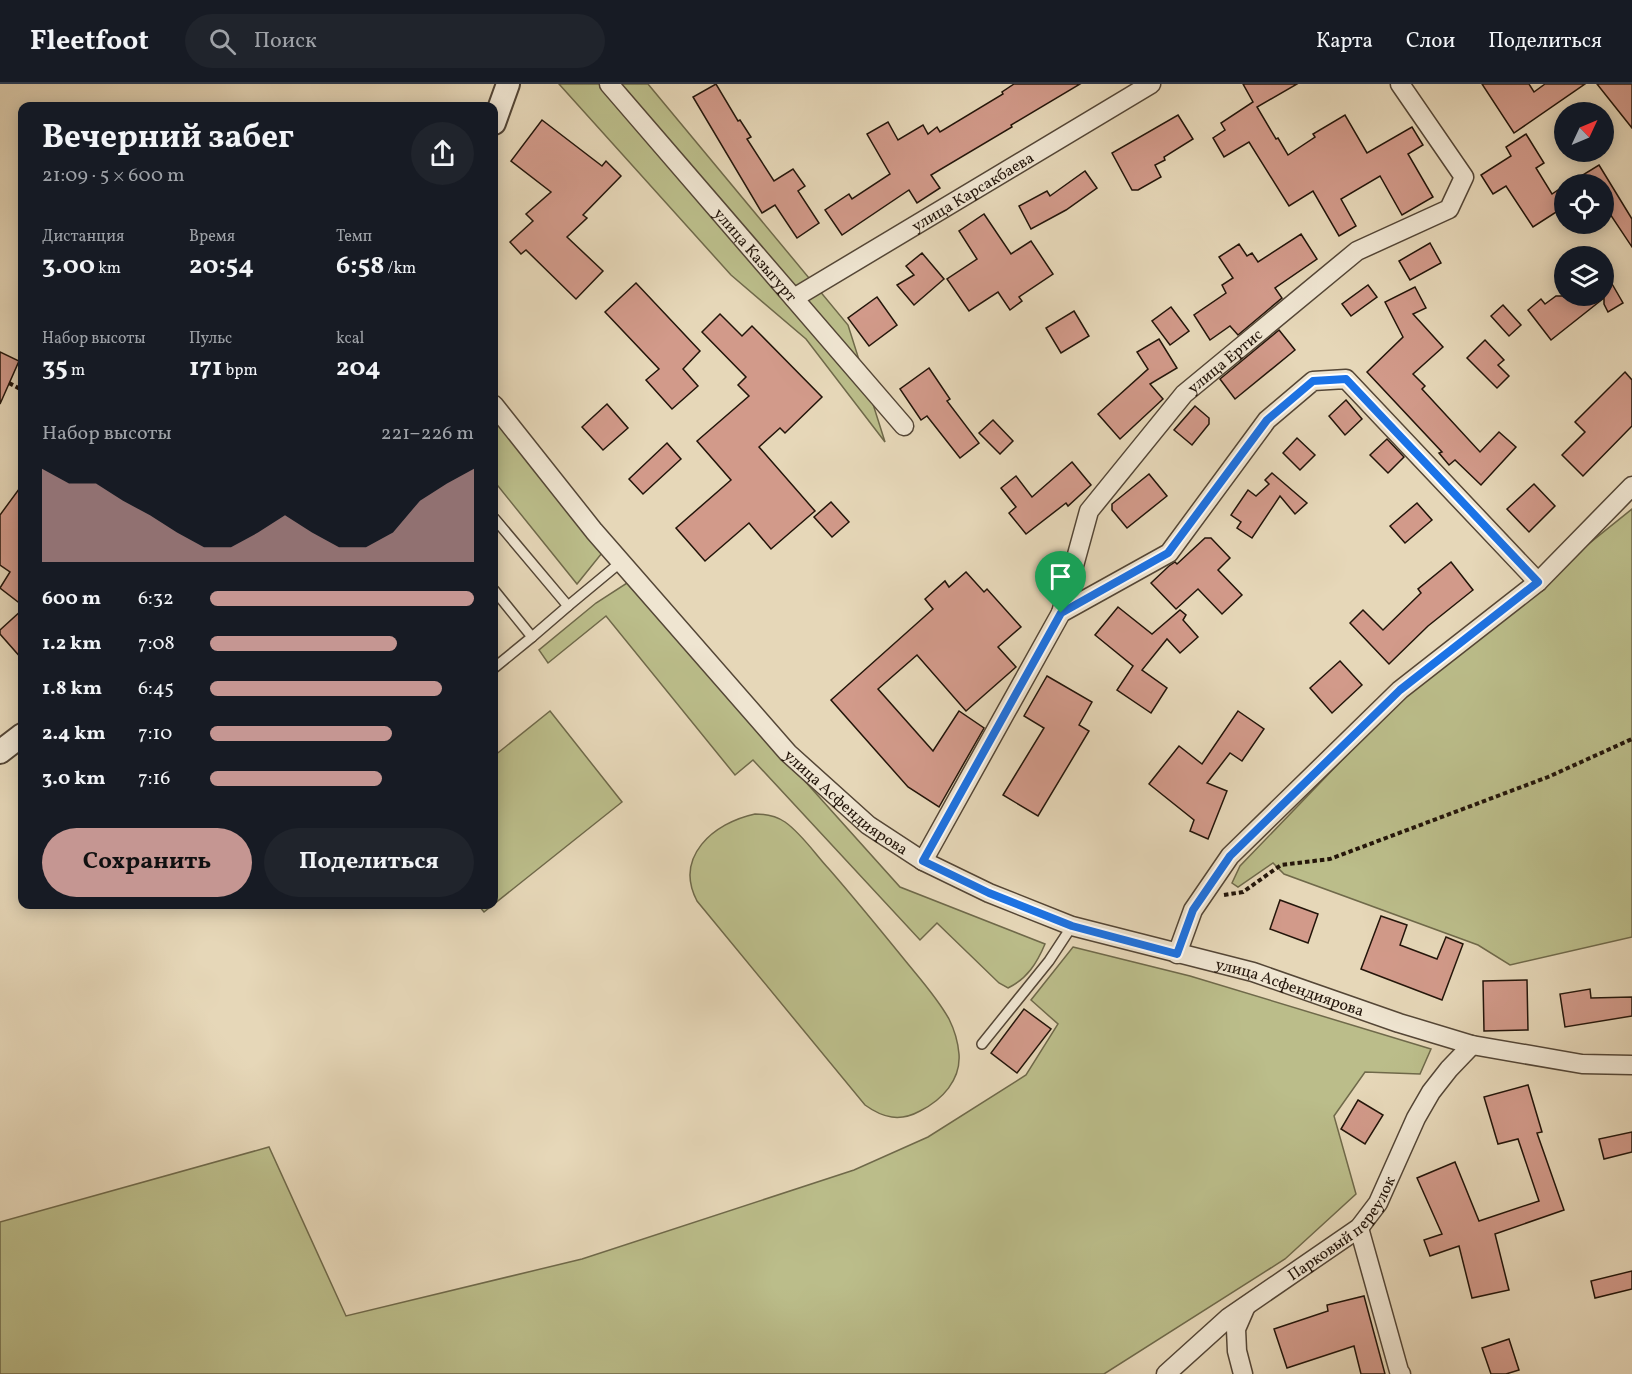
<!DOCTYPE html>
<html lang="ru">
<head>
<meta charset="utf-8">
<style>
	body { margin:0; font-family:Vollkorn,serif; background:#20242c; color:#f1f3f6; height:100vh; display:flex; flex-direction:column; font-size:22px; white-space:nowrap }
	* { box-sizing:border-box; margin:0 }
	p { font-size:20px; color:#9ea1a6 }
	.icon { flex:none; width:33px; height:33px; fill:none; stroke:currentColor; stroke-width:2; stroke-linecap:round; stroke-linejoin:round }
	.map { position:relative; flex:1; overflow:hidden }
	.sheet { position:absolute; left:18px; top:18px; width:480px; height:807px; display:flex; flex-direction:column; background:#171b24; border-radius:12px; box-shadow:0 3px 15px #0003 }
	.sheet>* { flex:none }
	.needle { width:39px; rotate:46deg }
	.fabs { position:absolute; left:1554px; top:18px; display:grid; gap:12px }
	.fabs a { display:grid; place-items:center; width:60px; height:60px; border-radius:50%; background:#171b24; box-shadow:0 3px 15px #0003; font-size:30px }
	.pin { position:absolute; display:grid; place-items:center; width:51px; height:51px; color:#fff; margin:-62px -26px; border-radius:50% 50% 50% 0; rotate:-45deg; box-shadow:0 0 6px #0007 }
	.pin .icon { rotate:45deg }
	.round { display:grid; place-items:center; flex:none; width:63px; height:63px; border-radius:32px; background:#20242c }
	.head { display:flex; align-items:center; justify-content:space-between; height:102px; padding:0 24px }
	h1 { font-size:33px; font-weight:700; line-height:45px }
	.figures { display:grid; grid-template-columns:repeat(3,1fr); gap:9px; height:102px; padding:6px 24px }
	.figures div { display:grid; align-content:center }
	.figures b { font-size:26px; font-weight:700 }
	.figures small { font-size:16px; font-weight:400 }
	.figures p { font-size:16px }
	.chart { height:168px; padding:12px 24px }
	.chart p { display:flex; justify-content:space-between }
	.chart svg { width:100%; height:108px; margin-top:6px; fill:#c59692; opacity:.7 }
	.button { display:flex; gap:12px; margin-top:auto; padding:12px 24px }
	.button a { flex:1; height:69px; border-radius:36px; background:#c59692; color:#111; font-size:24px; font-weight:700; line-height:69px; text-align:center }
	.button a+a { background:#20242c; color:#f1f3f6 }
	ul { padding:0 24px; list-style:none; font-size:20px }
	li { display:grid; grid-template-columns:96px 72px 1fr; align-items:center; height:45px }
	li i { height:15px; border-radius:8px; background:#c59692 }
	header { display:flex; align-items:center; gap:36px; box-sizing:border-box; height:84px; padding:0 30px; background:#171b24; border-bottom:2px solid #363941 }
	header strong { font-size:28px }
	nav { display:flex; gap:33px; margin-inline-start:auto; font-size:21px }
	.search { width:420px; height:54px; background:#20242c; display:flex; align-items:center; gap:15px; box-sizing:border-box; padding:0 21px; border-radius:33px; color:#9ea1a6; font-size:22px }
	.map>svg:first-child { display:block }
</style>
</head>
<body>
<header>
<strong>Fleetfoot</strong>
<div class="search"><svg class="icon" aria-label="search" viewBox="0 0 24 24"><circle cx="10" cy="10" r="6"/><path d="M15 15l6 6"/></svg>Поиск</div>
<nav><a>Карта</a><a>Слои</a><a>Поделиться</a></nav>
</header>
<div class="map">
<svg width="1632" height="1290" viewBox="0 0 1632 1290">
	<rect width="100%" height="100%" fill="#e6d7b8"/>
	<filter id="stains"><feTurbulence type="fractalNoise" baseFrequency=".00333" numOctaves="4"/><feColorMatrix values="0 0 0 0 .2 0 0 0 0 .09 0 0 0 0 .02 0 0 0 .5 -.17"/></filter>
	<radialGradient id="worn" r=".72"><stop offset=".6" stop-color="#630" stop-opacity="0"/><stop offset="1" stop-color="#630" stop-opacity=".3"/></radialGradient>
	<g fill="#bbbd8a" stroke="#6f694a" stroke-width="1.5">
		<polygon points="559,0 648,0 848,241 885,358 806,255 731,191"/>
		<polygon points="494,330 602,469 577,500 494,397"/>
		<polygon points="1632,425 1632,853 1510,881 1478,861 1284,790 1273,779 1238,803 1232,799 1240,782 1418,597"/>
		<path d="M627,499l273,304 145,57c-8,19 -18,35 -37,44l-9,-5 -62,-60 -17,17 -167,-180 -18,15 -129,-159 -58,47 -9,-13 57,-47z"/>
		<polygon points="550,627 622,718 484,828 478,821 494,820 494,672"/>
		<path d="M755,730c11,0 21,2 30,8 17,12 30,32 44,47 27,31 53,63 79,95 14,17 30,35 41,55 5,10 9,23 10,35 2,26 -17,46 -39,57 -20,11 -37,7 -55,-6l-168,-204c-23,-44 16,-78 58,-87z"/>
		<polygon points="1073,863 1190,892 1431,965 1420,990 1365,988 1334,1032 1356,1110 1285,1175 1104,1290 0,1290 0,1138 269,1063 346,1232 582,1175 854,1086 928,1053 1026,991 1058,940 1031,916"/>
	</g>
	<g fill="#d29a8a" stroke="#23150a" stroke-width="1.5">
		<polygon points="716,0 738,37 740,36 751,53 747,55 774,97 793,85 805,102 798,107 819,139 797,154 775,121 762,129 693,13"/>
		<polygon points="1014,0 1080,0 1011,41 1012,43 931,91 940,104 917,119 909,106 842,151 825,126 849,110 852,115 890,90 867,50 888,38 898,56 923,41 928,50 937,43 940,48 1003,10 1002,8"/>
		<polygon points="1243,0 1297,0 1257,23 1276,55 1278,54 1288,71 1315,53 1313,50 1345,31 1367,69 1412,43 1423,61 1408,70 1433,113 1402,131 1380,92 1341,115 1356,142 1339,152 1313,107 1289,122 1249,58 1224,73 1213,54 1225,46 1221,39 1253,18"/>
		<polygon points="1482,0 1529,0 1534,8 1545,0 1585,0 1514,49"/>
		<polygon points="1597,0 1632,0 1632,44"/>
		<polygon points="1178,31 1193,55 1164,73 1165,76 1155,81 1161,93 1138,106 1132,106 1112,69"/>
		<polygon points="542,36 602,82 606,77 621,92 583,131 587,134 567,153 603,187 576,215 526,166 521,170 510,158 533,137 526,130 551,108 511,77"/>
		<polygon points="1526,50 1544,79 1536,84 1552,110 1564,102 1564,123 1533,143 1506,102 1493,110 1481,91 1511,72 1506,63"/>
		<polygon points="1599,81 1632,135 1632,163 1604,121 1604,100 1568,100"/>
		<polygon points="1085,87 1097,104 1066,126 1031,145 1019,122 1047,107 1050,112"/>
		<polygon points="984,130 1011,170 1031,157 1053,190 1019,213 1022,217 1010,226 998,208 969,227 947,195 977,175 959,147"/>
		<polygon points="1301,150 1317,175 1275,204 1282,214 1238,251 1230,242 1210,256 1194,231 1226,209 1222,201 1233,194 1219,173 1239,160 1247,172 1252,169 1258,178"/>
		<polygon points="1430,159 1441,179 1410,196 1399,177"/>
		<polygon points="922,169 944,195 914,221 897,201 914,191 906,182"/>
		<polygon points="1604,186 1623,219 1608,228 1604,220 1604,214 1551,256 1528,226 1541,215 1545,220 1556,212 1604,212"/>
		<polygon points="636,199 700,267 683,285 698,302 672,325 646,296 659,285 605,228"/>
		<polygon points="1368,201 1377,213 1351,232 1342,220"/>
		<polygon points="1415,203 1426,224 1413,230 1443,263 1413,290 1425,302 1422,305 1480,368 1499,348 1516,363 1481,401 1455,376 1449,381 1439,369 1442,368 1367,288 1403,253 1385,218"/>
		<polygon points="877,213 897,241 869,262 848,234"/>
		<polygon points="1503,221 1521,241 1509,252 1491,232"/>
		<polygon points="1171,223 1189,247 1170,261 1152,237"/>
		<polygon points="1074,227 1089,252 1061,269 1046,244"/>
		<polygon points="720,230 742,252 752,242 822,313 785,349 780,344 759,363 815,427 771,465 749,439 705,477 676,444 731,396 697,357 749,312 738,301 746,293 702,248"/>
		<polygon points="1279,246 1295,266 1235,315 1220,295"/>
		<polygon points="1159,255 1177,284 1150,300 1163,315 1120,355 1098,330 1148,285 1137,268"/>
		<polygon points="1485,256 1504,276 1498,281 1509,292 1497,304 1467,274"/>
		<polygon points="0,268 19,277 0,320"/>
		<polygon points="929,284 950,315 947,317 979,359 960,374 927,332 921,336 900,305"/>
		<polygon points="1625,288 1632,296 1632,342 1583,392 1562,371 1585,348 1575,338"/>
		<polygon points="1346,316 1362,335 1345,351 1329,332"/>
		<polygon points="607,320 628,344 603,366 582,343"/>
		<polygon points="1195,322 1209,334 1209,340 1192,361 1174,346"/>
		<polygon points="993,336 1013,357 1000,370 979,349"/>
		<polygon points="1297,354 1315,371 1300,386 1283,369"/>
		<polygon points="1387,355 1404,373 1388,389 1370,371"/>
		<polygon points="667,359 681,375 643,410 629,395"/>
		<polygon points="1072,378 1091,401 1068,422 1066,419 1026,450 1009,429 1016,423 1001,404 1016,392 1032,413"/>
		<polygon points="1272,389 1307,419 1295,430 1280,412 1252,454 1237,444 1241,438 1231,431 1248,406 1256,412 1269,400 1265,396"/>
		<polygon points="1149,390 1167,412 1127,444 1112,426 1112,420"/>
		<polygon points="1534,400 1555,422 1529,448 1507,425"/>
		<polygon points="22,401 22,521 0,504 10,488 0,481 0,431"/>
		<polygon points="831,418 849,438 832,453 814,433"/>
		<polygon points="1417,419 1432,436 1405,459 1390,442"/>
		<polygon points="1205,454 1211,454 1230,474 1218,486 1242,511 1222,530 1198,505 1176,525 1151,499 1169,482 1175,478 1177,480"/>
		<polygon points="1451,478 1473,506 1428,542 1389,580 1350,539 1363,526 1383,546 1421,509 1418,505"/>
		<polygon points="966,488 984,508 987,505 1021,543 998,563 1016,583 966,627 917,571 878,605 933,667 959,627 984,644 939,723 908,703 831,616 933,525 925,515 945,497 949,503"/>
		<polygon points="1118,523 1152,550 1180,526 1186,531 1183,536 1198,553 1180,569 1167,555 1142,586 1167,604 1151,629 1117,606 1133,582 1095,551"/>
		<polygon points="22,526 22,575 0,550 0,546"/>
		<polygon points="1340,577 1362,601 1332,629 1310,604"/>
		<polygon points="1047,592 1092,618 1079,641 1089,647 1038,732 1003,711 1044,644 1024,632"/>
		<polygon points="1238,627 1264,645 1242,677 1230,669 1207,699 1227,707 1208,755 1190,747 1194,736 1149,700 1179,662 1202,680"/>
		<polygon points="1280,816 1318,830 1308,859 1270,845"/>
		<polygon points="1381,832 1407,841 1400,861 1437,875 1446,853 1463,860 1442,916 1361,885"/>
		<polygon points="1527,896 1528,946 1484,947 1483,897"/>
		<polygon points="1590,905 1591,914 1632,913 1632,932 1565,943 1560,910"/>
		<polygon points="1024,925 1051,945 1017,989 991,969"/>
		<polygon points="1528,1001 1542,1048 1537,1049 1564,1126 1495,1150 1509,1206 1472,1214 1459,1162 1430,1172 1424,1156 1442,1150 1417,1094 1455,1078 1479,1137 1539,1117 1518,1055 1498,1060 1484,1013"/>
		<polygon points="1358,1016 1383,1031 1365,1060 1341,1045"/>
		<polygon points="1632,1048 1632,1068 1604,1075 1599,1055"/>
		<polygon points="1632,1187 1632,1205 1595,1214 1591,1197"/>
		<polygon points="1364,1212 1385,1290 1361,1290 1354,1262 1287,1284 1274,1245 1328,1227 1327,1221"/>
		<polygon points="1509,1255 1519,1286 1506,1290 1491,1290 1482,1264"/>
	</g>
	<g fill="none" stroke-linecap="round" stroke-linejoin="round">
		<defs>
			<g id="service">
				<polyline points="494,434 568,522 532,553"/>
				<polyline points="494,506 532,553 494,584"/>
				<polyline points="568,522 621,478"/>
				<polyline points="982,960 1049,877 1072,842"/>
			</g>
			<g id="minor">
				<path id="s1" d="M609,0l295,342"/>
				<path id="s2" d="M794,214l357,-214"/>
				<path id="s3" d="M494,321l100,126 194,222 80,72 55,36 66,32 83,33 181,46 146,51 73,22 110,19 50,1"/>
				<path id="s4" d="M1061,529l28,-102 95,-117 173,-143 92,-42 15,-32 -64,-93"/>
				<polyline points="923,777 1061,529 1169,469 1267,336 1313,297 1346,295 1538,498"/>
				<polyline points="1177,870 1193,826 1230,772 1400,606 1538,498 1632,402"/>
				<polyline points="1359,1144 1399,1287 1401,1290"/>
				<path id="s5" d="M1166,1290l62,-56 131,-90 19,-25 38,-85 15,-26 18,-23 23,-24"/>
				<polyline points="1243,1290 1237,1267 1236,1245 1246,1222"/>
			</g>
			<g id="tertiary">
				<polyline points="494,39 508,0"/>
				<polyline points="0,668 22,651"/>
			</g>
		</defs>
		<use href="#service" stroke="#544636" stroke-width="12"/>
		<use href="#minor" stroke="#544636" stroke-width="21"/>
		<use href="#tertiary" stroke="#544636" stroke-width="26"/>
		<g stroke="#23150a" stroke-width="4" stroke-dasharray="4.5 3" stroke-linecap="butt">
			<polyline points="9,299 22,306"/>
			<polyline points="1224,811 1243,808 1281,781 1330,775 1548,693 1632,655"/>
		</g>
		<use href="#service" stroke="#efe5d1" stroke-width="9"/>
		<use href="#minor" stroke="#efe5d1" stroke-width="18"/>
		<use href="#tertiary" stroke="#efe5d1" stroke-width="22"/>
	</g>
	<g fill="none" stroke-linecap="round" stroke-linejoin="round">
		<defs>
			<polygon id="route" points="1346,295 1538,498 1400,606 1230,772 1193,826 1177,870 1072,842 989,809 923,777 1061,529 1168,469 1267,336 1313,297"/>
		</defs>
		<use href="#route" stroke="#fff" stroke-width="12"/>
		<use href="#route" stroke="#1a73e8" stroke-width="8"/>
	</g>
	<g text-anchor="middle" stroke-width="4.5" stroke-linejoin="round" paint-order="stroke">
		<g font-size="16" fill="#23150a" stroke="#efe5d1">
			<text dy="6" stroke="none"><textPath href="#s2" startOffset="208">улица Карсакбаева</textPath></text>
			<text dy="6" stroke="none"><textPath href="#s1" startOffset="225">улица Казыгурт</textPath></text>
			<text dy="6" stroke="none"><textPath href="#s4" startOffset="309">улица Ертис</textPath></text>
			<text dy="6" stroke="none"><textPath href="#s3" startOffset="532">улица Асфендиярова</textPath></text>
			<text dy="6" stroke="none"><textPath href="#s3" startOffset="1018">улица Асфендиярова</textPath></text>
			<text dy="6" stroke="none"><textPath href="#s5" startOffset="230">Парковый переулок</textPath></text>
		</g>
	</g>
	<rect width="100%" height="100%" filter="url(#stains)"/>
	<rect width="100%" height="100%" fill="url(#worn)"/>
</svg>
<div class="fabs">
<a><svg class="needle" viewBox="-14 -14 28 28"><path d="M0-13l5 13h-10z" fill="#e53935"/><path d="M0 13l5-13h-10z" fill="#9ea1a6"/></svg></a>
<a><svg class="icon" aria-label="locate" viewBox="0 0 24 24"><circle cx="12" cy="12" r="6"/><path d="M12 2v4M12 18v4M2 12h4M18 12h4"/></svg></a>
<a><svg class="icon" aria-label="layers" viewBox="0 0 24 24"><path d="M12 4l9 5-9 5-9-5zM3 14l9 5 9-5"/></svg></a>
</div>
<div class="pin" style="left:1061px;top:529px;background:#1e9e55"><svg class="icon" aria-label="arrive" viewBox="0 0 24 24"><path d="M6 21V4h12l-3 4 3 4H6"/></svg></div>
<section class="sheet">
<div class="head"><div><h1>Вечерний забег</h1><p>21:09 · 5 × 600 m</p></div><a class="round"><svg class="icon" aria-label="share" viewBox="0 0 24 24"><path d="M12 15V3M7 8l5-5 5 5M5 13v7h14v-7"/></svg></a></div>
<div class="figures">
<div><p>Дистанция</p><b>3.00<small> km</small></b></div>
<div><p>Время</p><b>20:54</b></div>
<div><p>Темп</p><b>6:58<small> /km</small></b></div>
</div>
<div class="figures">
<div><p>Набор высоты</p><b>35<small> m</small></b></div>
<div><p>Пульс</p><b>171<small> bpm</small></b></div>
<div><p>kcal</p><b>204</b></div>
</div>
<div class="chart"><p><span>Набор высоты</span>221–226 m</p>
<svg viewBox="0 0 160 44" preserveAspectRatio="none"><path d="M0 44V6L10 12L20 12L30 19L40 25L50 32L60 38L70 38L80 32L90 25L100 32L110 38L120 38L130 32L140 19L150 12L160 6V44z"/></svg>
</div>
<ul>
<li><b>600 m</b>6:32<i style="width:100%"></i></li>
<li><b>1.2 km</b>7:08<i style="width:71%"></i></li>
<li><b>1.8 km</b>6:45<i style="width:88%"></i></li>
<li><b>2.4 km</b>7:10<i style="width:69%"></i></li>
<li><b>3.0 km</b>7:16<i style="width:65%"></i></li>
</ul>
<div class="button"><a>Сохранить</a><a>Поделиться</a></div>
</section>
</div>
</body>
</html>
